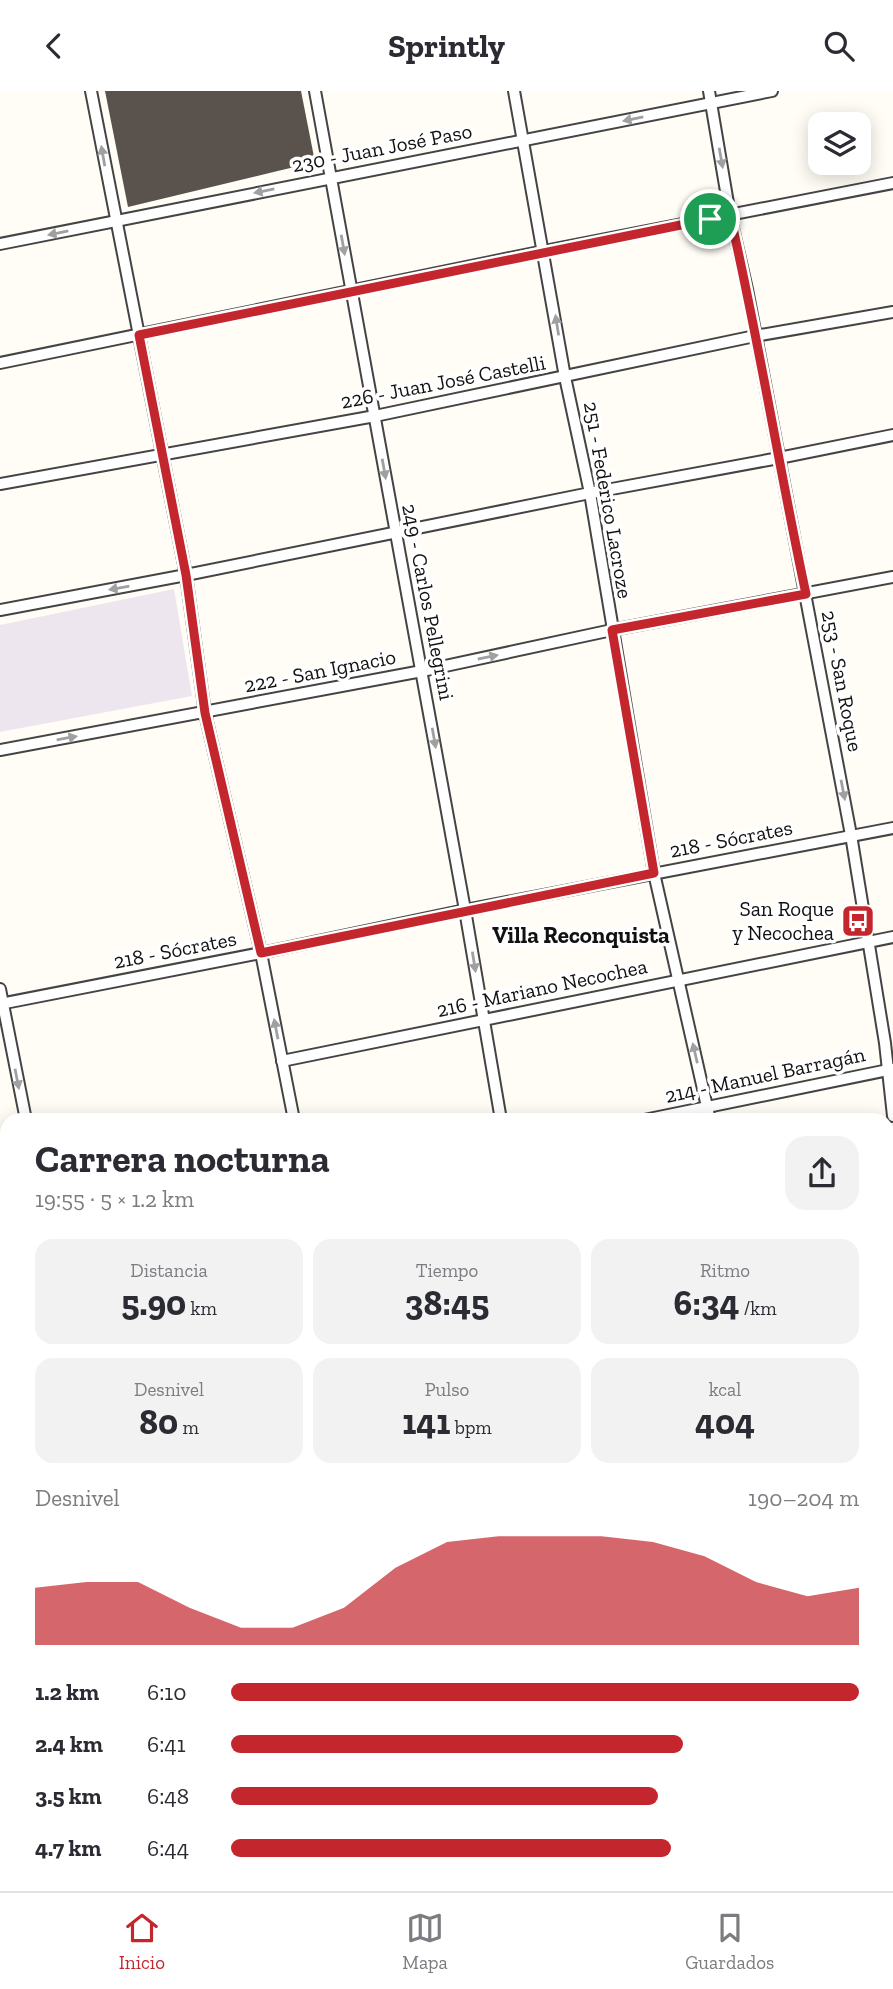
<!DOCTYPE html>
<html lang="es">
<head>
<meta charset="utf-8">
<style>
	body { margin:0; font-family:"Zilla Slab",serif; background:#f2f2f3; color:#2b2b33; height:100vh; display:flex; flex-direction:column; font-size:26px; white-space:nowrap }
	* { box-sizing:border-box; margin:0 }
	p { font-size:23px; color:#7c7c81 }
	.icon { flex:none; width:38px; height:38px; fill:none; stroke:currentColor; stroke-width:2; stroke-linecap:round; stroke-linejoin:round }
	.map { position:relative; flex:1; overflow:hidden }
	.panel { position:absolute; left:0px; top:1022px; width:894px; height:779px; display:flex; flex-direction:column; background:#fff; border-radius:21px 21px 0 0; box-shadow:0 4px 18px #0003 }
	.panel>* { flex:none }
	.fabs { position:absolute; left:808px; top:21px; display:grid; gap:14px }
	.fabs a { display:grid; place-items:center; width:63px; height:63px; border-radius:14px; background:#fff; box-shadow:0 4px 18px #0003; font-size:35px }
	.pin { position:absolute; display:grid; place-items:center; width:60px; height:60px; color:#fff; margin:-30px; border:4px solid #fff; border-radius:50%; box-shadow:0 2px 7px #0007 }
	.round { display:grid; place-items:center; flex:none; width:74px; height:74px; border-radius:21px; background:#f2f2f3 }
	.summary { display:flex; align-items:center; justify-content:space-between; height:119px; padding:0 35px }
	h1 { font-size:38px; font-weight:700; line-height:52px }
	.figures { display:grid; grid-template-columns:repeat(3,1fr); gap:10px; height:119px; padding:7px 35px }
	.figures div { display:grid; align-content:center; border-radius:18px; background:#f2f2f3; text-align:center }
	.figures b { font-size:35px; font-weight:700 }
	.figures small { font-size:19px; font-weight:400 }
	.figures p { font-size:19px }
	.chart { height:196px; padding:14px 35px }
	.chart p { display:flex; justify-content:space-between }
	.chart svg { width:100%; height:126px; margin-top:7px; fill:#c4262e; opacity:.7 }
	ul { padding:0 35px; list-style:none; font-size:23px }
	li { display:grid; grid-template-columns:112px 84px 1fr; align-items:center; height:52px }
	li i { height:18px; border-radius:9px; background:#c4262e }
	header { display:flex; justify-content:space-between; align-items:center; height:91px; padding:0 35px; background:#fff; font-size:32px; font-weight:700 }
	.dock { display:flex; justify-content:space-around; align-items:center; height:98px; border-top:2px solid #e1e1e2; background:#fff; font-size:19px; color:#7c7c81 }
	.dock a { display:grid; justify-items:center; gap:4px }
	.dock .active { color:#c4262e }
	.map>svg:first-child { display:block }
</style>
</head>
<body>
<header><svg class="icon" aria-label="back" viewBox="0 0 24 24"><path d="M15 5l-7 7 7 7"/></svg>Sprintly<svg class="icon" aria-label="search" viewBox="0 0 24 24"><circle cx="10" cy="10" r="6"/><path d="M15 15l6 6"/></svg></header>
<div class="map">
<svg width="893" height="1800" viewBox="0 0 893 1800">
	<rect width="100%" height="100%" fill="#fffdf5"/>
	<polygon fill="#eee6ef" points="174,498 192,605 0,641 0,534"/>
	<polygon fill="#d5ebbd" points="0,1671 7,1676 7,1728 0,1724"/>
	<polygon fill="#5a524d" points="105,0 301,0 315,71 128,116"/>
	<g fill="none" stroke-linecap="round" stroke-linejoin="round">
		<defs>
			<g id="street">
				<polyline points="91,0 186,484 205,622 261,862 294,1029"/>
				<polyline points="315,0 465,819 501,1029"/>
				<polyline points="514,0 565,286 590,402 654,782 710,1029"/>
				<polyline points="709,0 730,124 747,198 851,744 885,952 893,1025"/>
				<polyline points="0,153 772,0"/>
				<polyline points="0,272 544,160 893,92"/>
				<polyline points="0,393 375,325 755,245 893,221"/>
				<polyline points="0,519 186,484 590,402 779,367 893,344"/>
				<polyline points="0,659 422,580 612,539 893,486"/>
				<polyline points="0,898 26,1029"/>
				<polyline points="0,913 261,862 465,819 893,737"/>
				<polyline points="282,970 893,846"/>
				<polyline points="644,1029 893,978"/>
				<polyline points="0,1162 7,1160"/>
				<polyline points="887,1246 893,1245"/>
				<polyline points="0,1427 7,1426"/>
				<polyline points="887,1440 893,1439"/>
				<polyline points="887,1705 893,1704"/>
				<polyline points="654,1794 655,1800"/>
				<polyline points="853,1794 855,1800"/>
				<polyline points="438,1795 445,1794"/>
			</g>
			<polyline id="secondary" points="213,1794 223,1800"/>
			<g id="highway">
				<polyline points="6,1667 7,1668"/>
				<polyline points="0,1746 7,1751"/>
				<polyline points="0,1782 7,1786"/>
				<polyline points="18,1794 28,1800"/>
				<polyline points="72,1794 82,1800"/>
				<polyline points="150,1794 157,1800"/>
			</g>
		</defs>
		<use href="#street" stroke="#444" stroke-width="14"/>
		<use href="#secondary" stroke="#333" stroke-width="19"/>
		<use href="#highway" stroke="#222" stroke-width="24"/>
		<use href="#street" stroke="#fff" stroke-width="10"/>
		<use href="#secondary" stroke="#fff6b0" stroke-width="16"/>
		<use href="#highway" stroke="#f5a25d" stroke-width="21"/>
	</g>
	<defs><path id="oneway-solid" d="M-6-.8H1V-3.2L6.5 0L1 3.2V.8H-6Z" transform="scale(1.75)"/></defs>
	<g fill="#a0a0a0">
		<use href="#oneway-solid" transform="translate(633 28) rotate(169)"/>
		<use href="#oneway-solid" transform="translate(103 65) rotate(-100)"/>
		<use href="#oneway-solid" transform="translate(721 67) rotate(80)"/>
		<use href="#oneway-solid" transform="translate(264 100) rotate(169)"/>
		<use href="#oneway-solid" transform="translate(58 142) rotate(169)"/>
		<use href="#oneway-solid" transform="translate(343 154) rotate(80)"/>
		<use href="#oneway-solid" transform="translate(557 234) rotate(-99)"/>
		<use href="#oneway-solid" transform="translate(384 378) rotate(80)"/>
		<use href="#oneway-solid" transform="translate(119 497) rotate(170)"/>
		<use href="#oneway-solid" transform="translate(488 566) rotate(-12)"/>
		<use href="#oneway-solid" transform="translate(67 647) rotate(-10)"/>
		<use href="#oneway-solid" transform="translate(434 647) rotate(80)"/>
		<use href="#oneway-solid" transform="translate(843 699) rotate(79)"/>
		<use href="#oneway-solid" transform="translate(474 871) rotate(81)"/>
		<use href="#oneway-solid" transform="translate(276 938) rotate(-101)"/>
		<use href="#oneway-solid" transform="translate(695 962) rotate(-103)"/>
		<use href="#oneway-solid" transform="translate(17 988) rotate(79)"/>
	</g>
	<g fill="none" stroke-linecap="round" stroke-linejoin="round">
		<defs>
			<path id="route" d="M730,124c29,126 49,253 76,379l-194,36 42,243 -393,80 -56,-240 -19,-138 -47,-240z"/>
		</defs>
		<use href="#route" stroke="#fff" stroke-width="14"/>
		<use href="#route" stroke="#c4262e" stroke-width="9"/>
	</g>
	<defs>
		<symbol id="bus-square" viewBox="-11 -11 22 22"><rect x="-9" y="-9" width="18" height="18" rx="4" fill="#c4262e" stroke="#fff"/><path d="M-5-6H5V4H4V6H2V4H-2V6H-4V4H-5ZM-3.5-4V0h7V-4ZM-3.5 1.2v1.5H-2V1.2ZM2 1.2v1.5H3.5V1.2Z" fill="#fff"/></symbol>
	</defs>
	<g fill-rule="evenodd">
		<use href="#bus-square" x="839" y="811" width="38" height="38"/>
	</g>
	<g text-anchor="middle" stroke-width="7" stroke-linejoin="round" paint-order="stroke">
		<g font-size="21" fill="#111" stroke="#fff">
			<text transform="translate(382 57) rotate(-11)" y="7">230 - Juan José Paso</text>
			<text transform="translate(443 291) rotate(-11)" y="7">226 - Juan José Castelli</text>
			<text transform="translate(608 409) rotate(80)" y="7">251 - Federico Lacroze</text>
			<text transform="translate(428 511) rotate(79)" y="7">249 - Carlos Pellegrini</text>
			<text transform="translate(320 580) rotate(-11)" y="7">222 - San Ignacio</text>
			<text transform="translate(842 590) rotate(79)" y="7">253 - San Roque</text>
			<text transform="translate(731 748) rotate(-11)" y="7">218 - Sócrates</text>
			<text transform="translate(175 859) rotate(-11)" y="7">218 - Sócrates</text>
			<text transform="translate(542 897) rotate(-12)" y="7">216 - Mariano Necochea</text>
			<text transform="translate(765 984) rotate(-12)" y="7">214 - Manuel Barragán</text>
		</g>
		<g font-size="21" fill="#111" stroke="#fff" text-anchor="end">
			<text x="834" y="825">San Roque<tspan x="834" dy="24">y Necochea</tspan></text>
		</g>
		<g font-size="23" font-weight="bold" fill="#111" stroke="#fff">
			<text x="581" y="852">Villa Reconquista</text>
		</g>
	</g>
</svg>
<div class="fabs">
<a><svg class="icon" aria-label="layers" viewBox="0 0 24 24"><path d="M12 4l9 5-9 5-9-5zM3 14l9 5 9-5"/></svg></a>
</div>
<div class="pin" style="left:710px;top:128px;background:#1e9e55"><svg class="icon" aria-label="arrive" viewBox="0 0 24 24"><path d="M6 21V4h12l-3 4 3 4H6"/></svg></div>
<section class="panel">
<div class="summary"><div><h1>Carrera nocturna</h1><p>19:55 · 5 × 1.2 km</p></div><a class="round"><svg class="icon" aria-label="share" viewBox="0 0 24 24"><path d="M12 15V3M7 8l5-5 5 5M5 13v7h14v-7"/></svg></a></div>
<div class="figures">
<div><p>Distancia</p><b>5.90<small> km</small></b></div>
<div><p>Tiempo</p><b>38:45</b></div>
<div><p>Ritmo</p><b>6:34<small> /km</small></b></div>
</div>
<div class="figures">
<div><p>Desnivel</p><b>80<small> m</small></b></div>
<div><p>Pulso</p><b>141<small> bpm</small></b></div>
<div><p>kcal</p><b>404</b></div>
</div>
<div class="chart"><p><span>Desnivel</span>190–204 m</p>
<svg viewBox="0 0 160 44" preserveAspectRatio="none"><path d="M0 44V24L10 22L20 22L30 31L40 38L50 38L60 31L70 17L80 8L90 6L100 6L110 6L120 8L130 13L140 22L150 27L160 24V44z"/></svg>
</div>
<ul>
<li><b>1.2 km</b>6:10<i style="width:100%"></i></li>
<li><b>2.4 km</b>6:41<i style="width:72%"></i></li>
<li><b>3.5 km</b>6:48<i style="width:68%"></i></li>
<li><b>4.7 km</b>6:44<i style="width:70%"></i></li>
</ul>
</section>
</div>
<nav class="dock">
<a class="active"><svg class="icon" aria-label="home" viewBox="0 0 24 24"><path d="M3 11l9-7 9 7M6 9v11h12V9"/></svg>Inicio</a>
<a><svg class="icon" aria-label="map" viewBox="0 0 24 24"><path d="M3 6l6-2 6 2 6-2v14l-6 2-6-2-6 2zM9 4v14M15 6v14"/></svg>Mapa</a>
<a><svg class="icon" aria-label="saved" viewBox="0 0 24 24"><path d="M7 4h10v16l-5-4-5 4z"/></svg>Guardados</a>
</nav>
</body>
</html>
